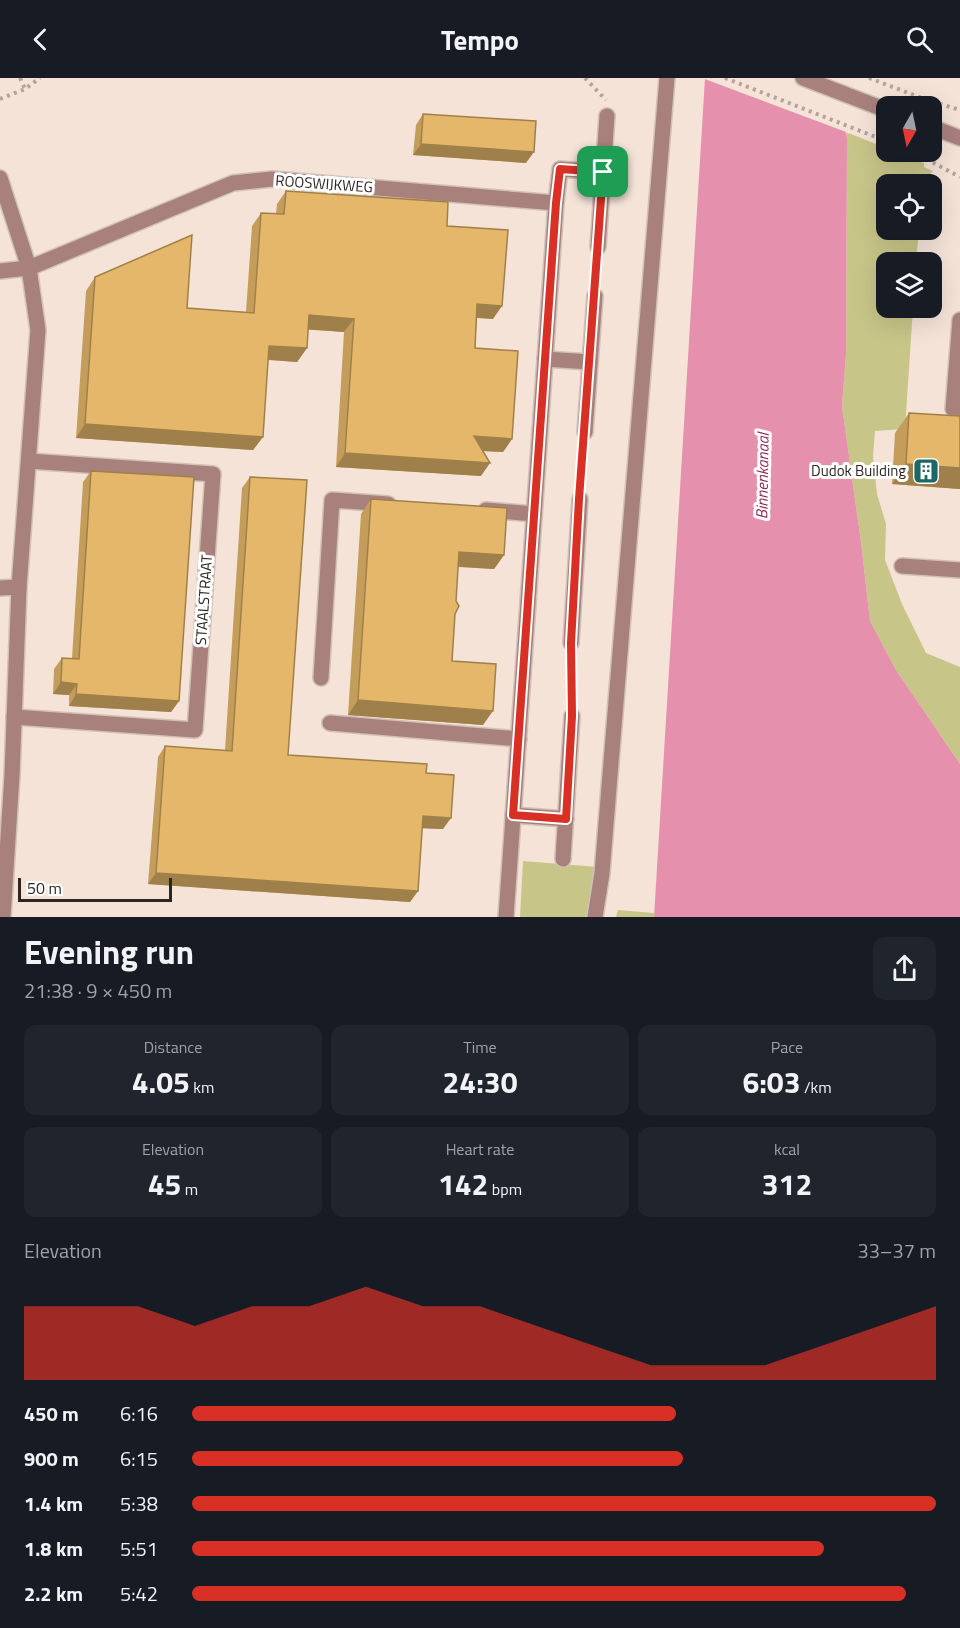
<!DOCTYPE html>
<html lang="en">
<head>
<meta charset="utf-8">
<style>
	body { margin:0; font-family:"Titillium Web",sans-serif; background:#20242c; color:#f1f3f6; height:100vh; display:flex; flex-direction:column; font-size:22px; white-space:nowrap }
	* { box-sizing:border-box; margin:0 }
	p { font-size:20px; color:#9ea1a6 }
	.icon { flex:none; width:33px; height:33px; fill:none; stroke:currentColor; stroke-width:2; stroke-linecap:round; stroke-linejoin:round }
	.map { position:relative; height:839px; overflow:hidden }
	.panel { display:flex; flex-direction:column; background:#171b24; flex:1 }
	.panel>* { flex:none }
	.needle { width:39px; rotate:189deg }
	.controls { position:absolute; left:876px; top:18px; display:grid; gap:12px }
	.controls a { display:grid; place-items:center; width:66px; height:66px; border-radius:12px; background:#171b24; box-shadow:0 6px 24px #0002; font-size:30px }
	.scale { position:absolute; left:18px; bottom:15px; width:154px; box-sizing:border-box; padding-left:6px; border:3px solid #2c2622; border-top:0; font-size:16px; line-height:21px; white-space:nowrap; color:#2c2622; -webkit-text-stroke:4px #fff; paint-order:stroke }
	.pin { position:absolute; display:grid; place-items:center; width:51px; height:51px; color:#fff; margin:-26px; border-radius:12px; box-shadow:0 3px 9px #0006 }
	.round { display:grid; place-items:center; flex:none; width:63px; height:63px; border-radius:12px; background:#20242c }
	.summary { display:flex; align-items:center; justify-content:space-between; height:102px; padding:0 24px }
	h1 { font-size:33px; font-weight:700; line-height:45px }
	.stats { display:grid; grid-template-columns:repeat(3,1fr); gap:9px; height:102px; padding:6px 24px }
	.stats div { display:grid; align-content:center; border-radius:12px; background:#20242c; text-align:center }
	.stats b { font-size:30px; font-weight:700 }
	.stats small { font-size:16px; font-weight:400 }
	.stats p { font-size:16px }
	.chart { height:168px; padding:12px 24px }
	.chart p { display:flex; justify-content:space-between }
	.chart svg { width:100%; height:108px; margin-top:6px; fill:#d93025; opacity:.7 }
	ul { padding:0 24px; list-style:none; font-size:20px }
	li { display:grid; grid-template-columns:96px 72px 1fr; align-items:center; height:45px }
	li i { height:15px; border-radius:8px; background:#d93025 }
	header { display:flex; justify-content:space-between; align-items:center; height:78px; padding:0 24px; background:#171b24; font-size:27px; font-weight:700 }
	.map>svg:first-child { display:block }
</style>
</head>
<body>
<header><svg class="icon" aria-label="back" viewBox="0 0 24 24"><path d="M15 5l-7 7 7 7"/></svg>Tempo<svg class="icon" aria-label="search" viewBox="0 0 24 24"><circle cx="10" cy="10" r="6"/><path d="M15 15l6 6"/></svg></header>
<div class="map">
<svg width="960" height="839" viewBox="0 0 960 839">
	<rect width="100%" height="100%" fill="#f5e3d8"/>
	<g fill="#c8c589">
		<polygon points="846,54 886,70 886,74 894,74 924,85 924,89 933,93 923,103 923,106 886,106 886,152 919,152 916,184 886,184 886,230 913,230 905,351 875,353 873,378 877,416 886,446 885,482 902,526 926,575 960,589 960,686 896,592 870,543 861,464 842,328 846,277 847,60"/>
		<polygon points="523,783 598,789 592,839 520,839"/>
		<polygon points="618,832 654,835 654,839 616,839"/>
	</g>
	<polygon fill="#e590ad" points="705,0 833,0 847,60 846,277 842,328 861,464 870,543 896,592 960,686 960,839 654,839"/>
	<polygon fill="#f5e3d8" points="702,0 836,0 849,56 846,54"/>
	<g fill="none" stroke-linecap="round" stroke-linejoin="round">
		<defs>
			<g id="minor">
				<polyline points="803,0 886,32"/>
				<polyline points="932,49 960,60"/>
				<polyline points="0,100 29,190 38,252 19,509 12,697 3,839"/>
				<polyline points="598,169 607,38"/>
				<polyline points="0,193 29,190 233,105 272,101 556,125"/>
				<polyline points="960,242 953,331 960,331"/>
				<polyline points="545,281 590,284"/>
				<polyline points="585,354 595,218"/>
				<polyline points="486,432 534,436"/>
				<polyline points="902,488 960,492"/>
				<polyline points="0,510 19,509"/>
				<polyline points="571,565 580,421"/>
				<polyline points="321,600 332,422 388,426"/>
				<polyline points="14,639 195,652 213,396 29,383"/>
				<polyline points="330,645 519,661"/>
				<polyline points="513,737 566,741"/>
				<polyline points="563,781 572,638"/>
				<polyline points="506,839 556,125 560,91 603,94"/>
				<polyline points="595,839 602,795 667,0"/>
			</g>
		</defs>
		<use href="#minor" stroke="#d1c1b7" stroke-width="18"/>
		<g stroke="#b2a49b" stroke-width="4" stroke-dasharray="3 4.5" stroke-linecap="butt">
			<polyline points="20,0 25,11"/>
			<polyline points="585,0 606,22"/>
			<polyline points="725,0 886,63"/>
			<polyline points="869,0 927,22 960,32"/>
			<polyline points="0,21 25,11 40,0"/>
			<polyline points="913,74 960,99"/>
			<polyline points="596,203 597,186"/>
			<polyline points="581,405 584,371"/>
			<polyline points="571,581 572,622"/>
		</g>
		<use href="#minor" stroke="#a8817d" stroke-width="15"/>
	</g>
	<g fill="#c59d5b">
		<polygon points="423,36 526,85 413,77 416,47"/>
		<polygon points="286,113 447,148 493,241 477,240 475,270 512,361 503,374 483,373 481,398 336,389 344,254 308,251 307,270 297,284 268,282 263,359 253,372 76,360 86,213 95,199 187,230 246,234 252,148 261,135 276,136 277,126"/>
		<polygon points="909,335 960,338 960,411 892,406 895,355"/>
		<polygon points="91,393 179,623 171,634 69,628 69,617 53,616 54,591 62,580 72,580 83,404"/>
		<polygon points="250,399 288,677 426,695 443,751 422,750 418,813 410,824 148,806 158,679 165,668 225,672 242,410"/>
		<polygon points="371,421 504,477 494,491 458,489 452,583 483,647 348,637 361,436"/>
	</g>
	<g fill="#a0804a">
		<polygon points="421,66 534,74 526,85 413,77"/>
		<polygon points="477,226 502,228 493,241 468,239"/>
		<polygon points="309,237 354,241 344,254 300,251"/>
		<polygon points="269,268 307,270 297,284 260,281"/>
		<polygon points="85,346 263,359 253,372 76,360"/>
		<polygon points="474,358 512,361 503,374 464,372"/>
		<polygon points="345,375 490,385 481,398 336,389"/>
		<polygon points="906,386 960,390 960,411 892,406"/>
		<polygon points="459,474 504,477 494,491 449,488"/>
		<polygon points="61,604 77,606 69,617 53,616"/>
		<polygon points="76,616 179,623 171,634 69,628"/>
		<polygon points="358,622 493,633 483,647 348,637"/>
		<polygon points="423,738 451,740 443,751 415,750"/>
		<polygon points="156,795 418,813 410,824 148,806"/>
	</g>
	<g fill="#e5b76a" stroke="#a0804a" stroke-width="1.5">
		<polygon points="423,36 536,43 534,74 421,66"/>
		<polygon points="286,113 448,124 447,148 508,152 502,228 477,226 475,270 518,273 512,361 474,358 490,385 345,375 354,241 309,237 307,270 269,268 263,359 85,346 95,199 192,157 187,230 254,235 261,135 284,136"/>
		<polygon points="909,335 960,338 960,390 906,386"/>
		<polygon points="91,393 194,399 179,623 76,616 77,606 61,604 62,580 79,581"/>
		<polygon points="250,399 307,402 288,677 427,686 426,695 454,697 451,740 423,738 418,813 156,795 165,668 232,673"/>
		<polygon points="371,421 507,430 504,477 459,474 456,523 459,528 455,536 452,583 496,586 493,633 358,622"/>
	</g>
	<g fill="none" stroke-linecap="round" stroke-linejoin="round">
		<defs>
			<polygon id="route" points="560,91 603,94 579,421 571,565 572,638 566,741 513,737 556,125"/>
		</defs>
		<use href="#route" stroke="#fff" stroke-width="12"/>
		<use href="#route" stroke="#d93025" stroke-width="8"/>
	</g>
	<defs>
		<symbol id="building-square" viewBox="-11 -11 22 22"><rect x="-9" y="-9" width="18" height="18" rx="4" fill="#1c6862" stroke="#fff"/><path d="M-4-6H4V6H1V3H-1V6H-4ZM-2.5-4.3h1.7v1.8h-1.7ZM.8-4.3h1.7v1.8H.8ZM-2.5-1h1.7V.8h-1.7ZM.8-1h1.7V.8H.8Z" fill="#fff"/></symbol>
	</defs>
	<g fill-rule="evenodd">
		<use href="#building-square" x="911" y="378" width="30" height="30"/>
	</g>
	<g text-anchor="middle" stroke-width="6" stroke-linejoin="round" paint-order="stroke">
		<g font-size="15" fill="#2c2622" stroke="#fff">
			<text transform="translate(324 106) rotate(4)" y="5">ROOSWIJKWEG</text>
			<text transform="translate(204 522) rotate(-86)" y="5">STAALSTRAAT</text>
		</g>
		<g font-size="15" fill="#2c2622" stroke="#fff" text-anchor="end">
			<text x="906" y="398">Dudok Building</text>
		</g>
		<g font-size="16" font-style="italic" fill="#8d2a55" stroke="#fff">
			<text transform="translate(762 398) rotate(-89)" y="6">Binnenkanaal</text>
		</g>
	</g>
</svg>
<div class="controls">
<a><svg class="needle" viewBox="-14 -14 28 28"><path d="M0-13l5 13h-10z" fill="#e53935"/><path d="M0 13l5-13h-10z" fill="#9ea1a6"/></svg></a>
<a><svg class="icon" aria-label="locate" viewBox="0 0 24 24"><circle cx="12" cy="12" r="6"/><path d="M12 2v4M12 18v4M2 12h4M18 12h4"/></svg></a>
<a><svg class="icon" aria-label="layers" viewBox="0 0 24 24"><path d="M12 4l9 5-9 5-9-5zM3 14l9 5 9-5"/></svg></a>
</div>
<div class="scale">50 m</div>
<div class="pin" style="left:603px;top:94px;background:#1e9e55"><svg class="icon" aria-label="arrive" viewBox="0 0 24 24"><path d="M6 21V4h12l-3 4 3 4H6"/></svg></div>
</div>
<section class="panel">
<div class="summary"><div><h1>Evening run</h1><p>21:38 · 9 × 450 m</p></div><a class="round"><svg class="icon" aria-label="share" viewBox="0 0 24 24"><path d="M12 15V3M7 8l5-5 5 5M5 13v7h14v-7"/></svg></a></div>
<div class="stats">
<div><p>Distance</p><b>4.05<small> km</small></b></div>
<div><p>Time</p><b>24:30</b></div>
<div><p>Pace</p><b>6:03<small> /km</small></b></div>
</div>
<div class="stats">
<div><p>Elevation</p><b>45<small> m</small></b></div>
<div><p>Heart rate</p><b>142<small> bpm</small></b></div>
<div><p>kcal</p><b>312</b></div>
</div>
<div class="chart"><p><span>Elevation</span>33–37 m</p>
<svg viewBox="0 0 160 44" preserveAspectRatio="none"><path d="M0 44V14L10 14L20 14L30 22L40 14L50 14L60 6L70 14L80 14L90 22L100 30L110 38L120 38L130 38L140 30L150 22L160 14V44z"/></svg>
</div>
<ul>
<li><b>450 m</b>6:16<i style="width:65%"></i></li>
<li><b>900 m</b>6:15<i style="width:66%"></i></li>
<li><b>1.4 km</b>5:38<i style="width:100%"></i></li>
<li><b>1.8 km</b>5:51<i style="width:85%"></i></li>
<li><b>2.2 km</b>5:42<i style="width:96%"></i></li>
</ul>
</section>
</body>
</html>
